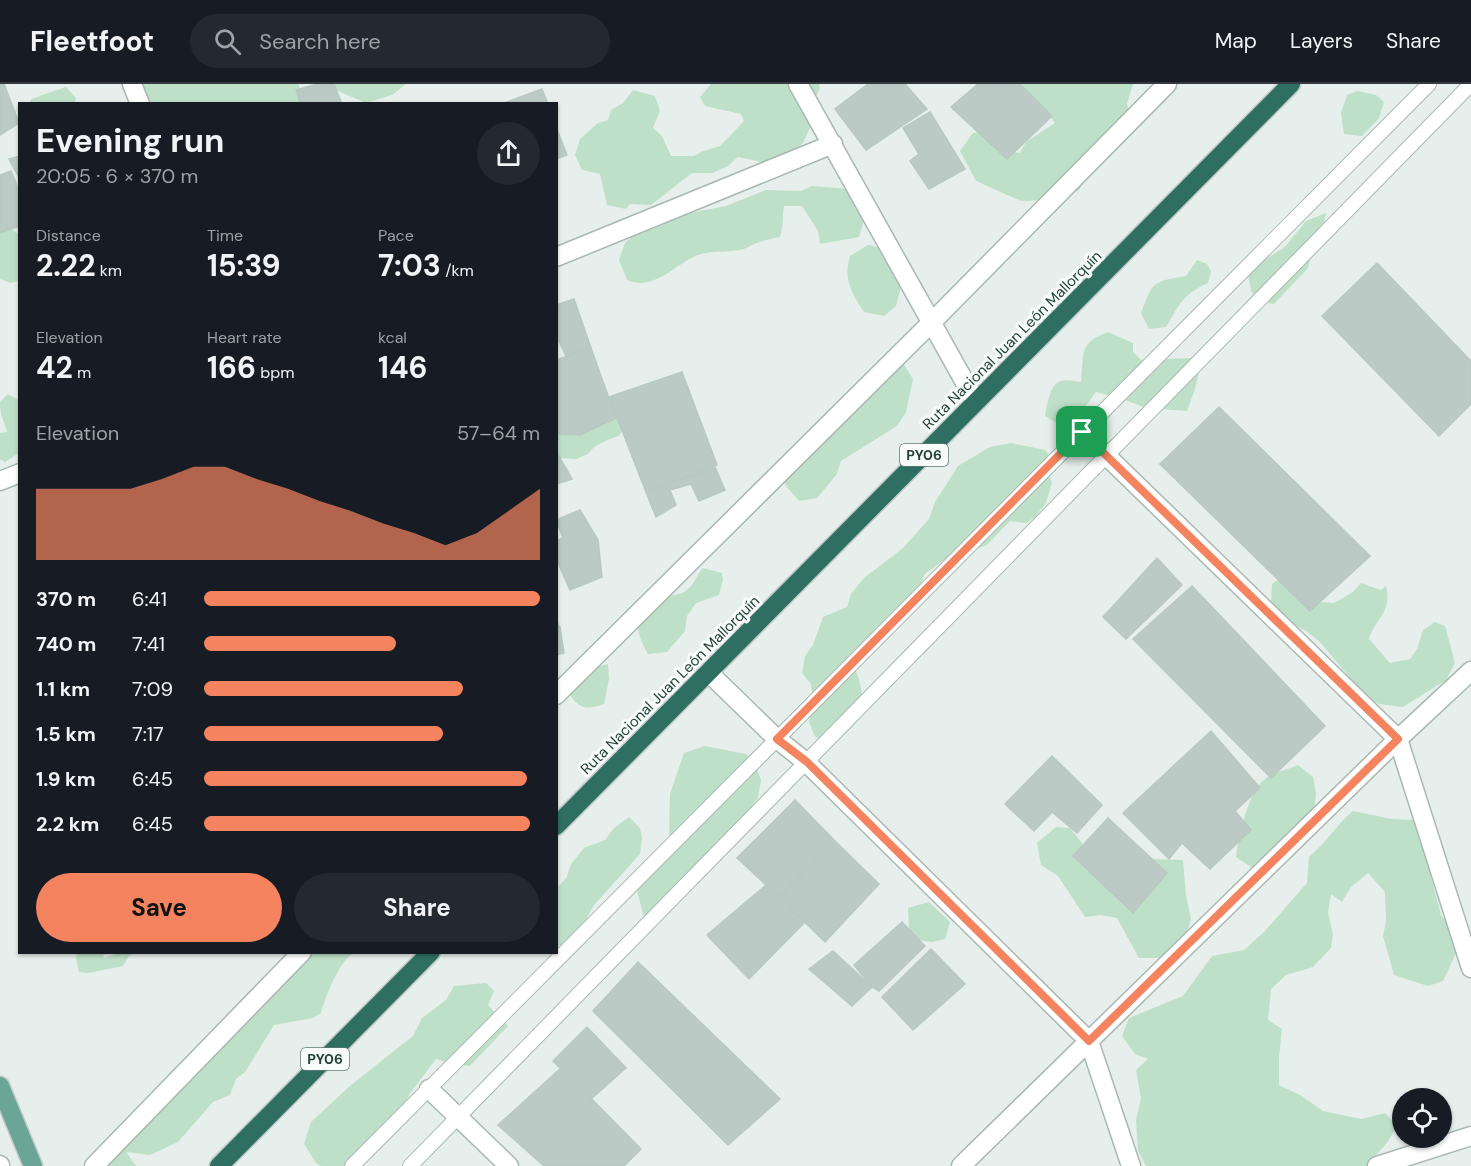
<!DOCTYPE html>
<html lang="en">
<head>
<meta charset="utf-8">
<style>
	body { margin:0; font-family:"DM Sans",sans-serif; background:#242831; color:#f1f3f6; height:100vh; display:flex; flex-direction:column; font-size:22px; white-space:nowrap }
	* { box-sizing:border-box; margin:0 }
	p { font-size:20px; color:#9ea1a6 }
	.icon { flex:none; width:33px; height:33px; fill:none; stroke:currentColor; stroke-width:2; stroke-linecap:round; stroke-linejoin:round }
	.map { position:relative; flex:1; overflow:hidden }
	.drawer { position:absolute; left:18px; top:18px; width:540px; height:852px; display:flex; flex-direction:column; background:#171b24; border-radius:0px; box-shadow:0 2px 4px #0004 }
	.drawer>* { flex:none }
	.fabs { position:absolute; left:1392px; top:1004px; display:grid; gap:12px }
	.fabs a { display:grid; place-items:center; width:60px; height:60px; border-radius:50%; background:#171b24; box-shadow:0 2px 4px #0004; font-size:30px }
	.pin { position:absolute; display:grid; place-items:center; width:51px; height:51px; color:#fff; margin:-26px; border-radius:12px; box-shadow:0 3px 9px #0006 }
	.round { display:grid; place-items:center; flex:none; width:63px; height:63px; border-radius:32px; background:#242831 }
	.summary { display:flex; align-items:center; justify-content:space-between; height:102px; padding:0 18px }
	h1 { font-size:33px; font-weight:700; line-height:45px }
	.figures { display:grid; grid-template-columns:repeat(3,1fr); gap:9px; height:102px; padding:6px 18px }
	.figures div { display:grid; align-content:center }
	.figures b { font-size:30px; font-weight:700 }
	.figures small { font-size:16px; font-weight:400 }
	.figures p { font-size:16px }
	.chart { height:168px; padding:12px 18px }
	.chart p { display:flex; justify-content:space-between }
	.chart svg { width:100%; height:108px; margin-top:6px; fill:#f4845f; opacity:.7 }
	.cta { display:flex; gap:12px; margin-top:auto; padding:12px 18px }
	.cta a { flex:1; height:69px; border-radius:36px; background:#f4845f; color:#111; font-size:24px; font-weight:700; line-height:69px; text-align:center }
	.cta a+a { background:#242831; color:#f1f3f6 }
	ul { padding:0 18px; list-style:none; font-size:20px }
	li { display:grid; grid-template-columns:96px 72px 1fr; align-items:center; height:45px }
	li i { height:15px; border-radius:8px; background:#f4845f }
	header { display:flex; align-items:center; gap:36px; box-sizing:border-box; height:84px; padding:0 30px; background:#171b24; border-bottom:2px solid #363941 }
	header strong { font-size:28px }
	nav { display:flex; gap:33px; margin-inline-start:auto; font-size:21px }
	.search { width:420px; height:54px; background:#242831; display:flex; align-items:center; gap:15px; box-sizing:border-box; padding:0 21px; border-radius:33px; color:#9ea1a6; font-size:22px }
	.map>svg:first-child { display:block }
</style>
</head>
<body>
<header>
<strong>Fleetfoot</strong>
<div class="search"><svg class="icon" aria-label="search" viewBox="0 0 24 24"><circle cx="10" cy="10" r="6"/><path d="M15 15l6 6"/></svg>Search here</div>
<nav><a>Map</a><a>Layers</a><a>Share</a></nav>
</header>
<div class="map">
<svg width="1471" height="1082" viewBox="0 0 1471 1082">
	<rect width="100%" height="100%" fill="#e6efeb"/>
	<g fill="#bfe0c8">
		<polygon points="132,0 298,0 306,19 147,19"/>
		<polygon points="329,0 406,0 392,11 366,19 331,4"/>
		<polygon points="711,0 819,0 820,5 815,14 816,31 803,59 791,71 786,83 738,73 728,82 712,89 692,89 651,121 630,120 626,125 607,121 600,90 582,86 575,71 580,55 598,39 608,36 611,26 623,19 633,6 655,12 660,27 653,44 662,52 671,72 694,72 701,68 720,62 744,37 741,30 705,22 700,13"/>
		<polygon points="1019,0 1133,0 1127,20 1131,37 1093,83 1079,106 1053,116 1021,117 976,97 960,67 973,49 984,48 1003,66 1020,69 1026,58 1055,39 1044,25"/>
		<polygon points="66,3 76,14 75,19 30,19 31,15"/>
		<polygon points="1358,7 1376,11 1384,18 1379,34 1362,52 1344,50 1341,29 1347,11"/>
		<path d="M812,102l38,3 15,28 -6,20 -39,7 -2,-13 -16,-25h-18c-2,11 0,20 -4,31 -8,2 -16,3 -23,6 -6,2 -11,6 -17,7 -14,3 -28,0 -42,5 -23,9 -44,37 -71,25l-8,-20 6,-17 12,-11 16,-3 37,-16 36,-7 40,-16 35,1z"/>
		<polygon points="1326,129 1323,144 1314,161 1308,184 1274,220 1258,217 1251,207 1248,190 1264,176 1285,163 1306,137"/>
		<polygon points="0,138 19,150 19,197 11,199 0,195"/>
		<path d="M868,161c19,2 26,19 35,34l-7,27 -12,10 -20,-4c-13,-20 -21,-33 -14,-56z"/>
		<path d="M1197,176l10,4 4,7 -3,12c-25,11 -29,22 -42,44l-17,2 -8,-16c12,-32 11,-31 45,-37z"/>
		<path d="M1108,248l25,11v9l8,8 49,-2 9,14 -4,17 -8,22 -41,-3 -29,-11 -21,-5 -19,26 -12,10 -20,-12c2,-9 4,-32 16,-35 5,-2 14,0 20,1 3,-26 -3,-40 27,-50z"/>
		<polygon points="896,280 904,281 913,295 906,328 897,342 841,377 837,390 817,414 799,417 787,403 782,393"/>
		<path d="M8,310l9,5 2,6 1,47 -15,10 -5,-3v-26l7,-1c-3,-13 -7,-15 -7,-30z"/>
		<polygon points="611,329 622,331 625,341 619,352 607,356 594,363 588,370 576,375 557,374 556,348"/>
		<path d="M1011,359l34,7 3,4 -1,14 5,15 -6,20 -11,14 -9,6 -16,-2 -23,24 -43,15 -19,14 -5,11 -4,19 -36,32 -15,5 -12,21c13,36 17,56 -18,79l-20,-4 -6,-15 4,-20 -2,-18 -9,-11 3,-17 8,-11 10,-28 24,-10 4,-13 13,-16 39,-30 26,-29 6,-17 23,-36 32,-19z"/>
		<path d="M703,484l19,5 1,7 -4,15 -23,8 -9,13 -2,15 -18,21 -19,2c-16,-28 -11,-34 9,-58 11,-1 24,1 32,-8 6,-6 8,-14 14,-20z"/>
		<path d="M1278,496l22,10 20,12 14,1 19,-11 8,-9 20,7 5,-4c7,26 -12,34 -17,53l21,24 20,-4 7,-10 6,-19 12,-8 10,4 10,37 -9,17 -43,27 -24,-3 -13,-7 -46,-55 -14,-11 -28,-15 -7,-12 1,-20z"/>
		<path d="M608,580l1,15 -5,25c-20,7 -26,4 -37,-14l27,-23z"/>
		<polygon points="705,662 746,670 754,678 761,696 758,714 728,750 712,763 699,781 651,837 643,830 636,802 669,756 670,710 684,669"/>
		<path d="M1298,681l15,12 3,17 -3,29 -56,48 -21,-14c3,-22 13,-73 35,-82 8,-4 18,-6 27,-10z"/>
		<path d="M1353,727l39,8 24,1 25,95 11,15 5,21 -14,30 -15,5 -34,-11 -11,-39 3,-15 -1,-29 -17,-19 -17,14 -9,15 -11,-8 -3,18 5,23 -2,13 -18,19 -27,8 -15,14 -3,31 14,9 -3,28v28l23,11 21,15 38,8 24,-6 13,13 -12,18 -20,22h-220l-8,-15 -2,-31 5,-22 -5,-28 12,-11 -13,-5 -13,-18 7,-18 54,-22 29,-40 32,-6 20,-18 43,-49 2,-26c18,-15 27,-32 44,-46z"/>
		<polygon points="629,733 640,744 642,754 640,770 594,821 583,841 565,861 557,862 557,804 567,793 571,780 584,764 605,756 614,744"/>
		<polygon points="1056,743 1070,744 1086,764 1151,775 1183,776 1186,812 1191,835 1183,861 1164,874 1139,874 1117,834 1101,831 1085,833 1058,792 1041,781 1037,759"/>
		<polygon points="929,818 950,838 945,855 932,858 918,856 909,844 908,824"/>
		<polygon points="77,869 103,869 104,874 118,869 135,869 129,872 123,882 88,889 79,888 76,874"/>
		<path d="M307,869h46c-15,11 -27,42 -32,60l-8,5 -39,7 -29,47 -9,7 -6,16 -17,7 -35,40 -28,13 -24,-3 10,14h-32z"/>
		<polygon points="486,899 494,907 488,921 508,942 470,982 452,980 436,975 411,1008 380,1064 360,1082 321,1082 316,1079 304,1060 311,1038 351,1001 413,952 422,934 446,916 454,902"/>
	</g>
	<g fill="#bbcac4" stroke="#b8c9c2" stroke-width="1.5">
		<polygon points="0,0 4,0 19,39 0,51"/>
		<polygon points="317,0 334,0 342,20 301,20 296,6"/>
		<polygon points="868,0 905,0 927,25 866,66 835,25"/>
		<polygon points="978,0 1020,0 1052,32 1007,75 951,23"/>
		<polygon points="542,5 548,20 504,19"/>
		<polygon points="930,28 965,85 929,105 910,77 919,70 903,44"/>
		<polygon points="556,43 567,71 556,75"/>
		<polygon points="20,72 20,96 9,75"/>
		<polygon points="11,87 20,109 20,142 0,149 0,91"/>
		<polygon points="1377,179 1471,277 1471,320 1439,352 1322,232"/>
		<polygon points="574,215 591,264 566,272 556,251 556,221"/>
		<polygon points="591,264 616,334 580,351 556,350 556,276"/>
		<polygon points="682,288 717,381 646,408 609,313"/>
		<polygon points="1219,323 1370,472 1310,527 1160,380"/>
		<polygon points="556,372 559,372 572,395 556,400"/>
		<polygon points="715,383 725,406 699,417 691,400 670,406 676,421 656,433 646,408"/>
		<polygon points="580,426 598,456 602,493 570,506 556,474 556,457 563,454 556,436"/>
		<polygon points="1157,474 1182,501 1126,555 1103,533"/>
		<polygon points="1192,502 1325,642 1271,694 1133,555"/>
		<polygon points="556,537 560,543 564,569 556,571"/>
		<polygon points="1211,647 1260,704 1235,727 1251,746 1210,785 1182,759 1169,775 1123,729"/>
		<polygon points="1052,672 1102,721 1077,749 1052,728 1034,747 1005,720"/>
		<polygon points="795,716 836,758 779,813 737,774"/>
		<polygon points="1108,734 1167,789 1133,829 1073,772"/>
		<polygon points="836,758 879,800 825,858 779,813"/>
		<polygon points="766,801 805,838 749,895 707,851"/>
		<polygon points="902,838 925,862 879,907 872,903 854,881"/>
		<polygon points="931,865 965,900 913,946 882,913"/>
		<polygon points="833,867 872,903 852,922 809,885"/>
		<polygon points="638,878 780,1015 728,1061 593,927"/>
		<polygon points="587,943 626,984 591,1015 553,977"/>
		<polygon points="561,984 641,1065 624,1082 544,1082 498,1041"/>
	</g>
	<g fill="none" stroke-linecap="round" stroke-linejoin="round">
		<defs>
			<g id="lane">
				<polyline points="352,1082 1429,0"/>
				<polyline points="410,1082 1471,0"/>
			</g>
			<g id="street">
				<polyline points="132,0 140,20"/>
				<polyline points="798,0 976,318"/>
				<polyline points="556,173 833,60"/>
				<polyline points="1082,348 1398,655 1471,884"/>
				<polyline points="0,397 20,389"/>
				<polyline points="708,588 777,655 806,678 1089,957 1131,1082"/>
				<polyline points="556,611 931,239 1167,0"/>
				<polyline points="429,1005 509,1082"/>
				<polyline points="0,1081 0,1082"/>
				<polyline points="94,1082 302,868"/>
				<polyline points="961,1082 1398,655 1471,587"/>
				<polyline points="1377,1082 1471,1052"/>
			</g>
			<polyline id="primary" points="0,1002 33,1082"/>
			<g id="highway">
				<polyline points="556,742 1291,0"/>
				<polyline points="219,1082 431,868"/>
			</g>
		</defs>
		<use href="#lane" stroke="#a8b8b2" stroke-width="16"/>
		<use href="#street" stroke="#a8b8b2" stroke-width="21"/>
		<use href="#primary" stroke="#c2cac8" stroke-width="21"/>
		<use href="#highway" stroke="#c2cac8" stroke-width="21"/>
		<use href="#lane" stroke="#fff" stroke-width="14"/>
		<use href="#street" stroke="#fff" stroke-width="18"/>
		<use href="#primary" stroke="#6aa596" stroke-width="18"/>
		<use href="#highway" stroke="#2f6f62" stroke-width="18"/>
	</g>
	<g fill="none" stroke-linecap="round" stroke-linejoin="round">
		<defs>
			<polygon id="route" points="1082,348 1398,655 1089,957 807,678 777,655"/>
		</defs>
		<use href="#route" stroke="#fff" stroke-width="12"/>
		<use href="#route" stroke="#f4845f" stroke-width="8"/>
	</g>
	<g text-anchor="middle" stroke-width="6" stroke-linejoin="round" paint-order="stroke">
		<g fill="#f7fbf9" stroke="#637a73" stroke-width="1.5">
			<rect x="900" y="360" width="48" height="22" rx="4.5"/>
			<rect x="301" y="964" width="48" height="22" rx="4.5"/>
		</g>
		<g font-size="14" font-weight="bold" fill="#24423a">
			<text x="924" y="376">PY06</text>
			<text x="325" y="980">PY06</text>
		</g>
		<g font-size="15" fill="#24423a" stroke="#f7fbf9">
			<text transform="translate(1012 256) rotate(-45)" y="5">Ruta Nacional Juan León Mallorquín</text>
			<text transform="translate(670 601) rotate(-45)" y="5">Ruta Nacional Juan León Mallorquín</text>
		</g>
	</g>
</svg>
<div class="fabs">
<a><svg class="icon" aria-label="locate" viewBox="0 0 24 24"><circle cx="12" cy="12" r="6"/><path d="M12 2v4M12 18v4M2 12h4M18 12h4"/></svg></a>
</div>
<div class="pin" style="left:1082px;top:348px;background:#1e9e55"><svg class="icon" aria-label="arrive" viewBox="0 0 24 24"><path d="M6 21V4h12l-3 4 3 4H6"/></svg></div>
<section class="drawer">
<div class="summary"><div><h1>Evening run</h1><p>20:05 · 6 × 370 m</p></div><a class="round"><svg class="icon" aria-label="share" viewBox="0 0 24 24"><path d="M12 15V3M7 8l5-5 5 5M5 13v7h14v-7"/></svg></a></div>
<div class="figures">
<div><p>Distance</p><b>2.22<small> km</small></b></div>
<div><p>Time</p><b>15:39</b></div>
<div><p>Pace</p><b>7:03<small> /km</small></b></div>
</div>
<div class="figures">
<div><p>Elevation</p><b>42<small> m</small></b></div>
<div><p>Heart rate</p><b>166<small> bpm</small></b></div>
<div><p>kcal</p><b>146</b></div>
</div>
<div class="chart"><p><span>Elevation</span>57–64 m</p>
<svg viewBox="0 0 160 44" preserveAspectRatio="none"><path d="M0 44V15L10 15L20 15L30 15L40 11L50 6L60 6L70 11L80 15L90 20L100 24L110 29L120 33L130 38L140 33L150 24L160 15V44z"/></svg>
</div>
<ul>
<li><b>370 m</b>6:41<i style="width:100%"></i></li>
<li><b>740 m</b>7:41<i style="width:57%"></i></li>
<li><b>1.1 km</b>7:09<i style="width:77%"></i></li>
<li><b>1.5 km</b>7:17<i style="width:71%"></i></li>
<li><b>1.9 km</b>6:45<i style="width:96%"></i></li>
<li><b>2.2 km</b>6:45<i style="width:97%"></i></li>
</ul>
<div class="cta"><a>Save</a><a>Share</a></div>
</section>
</div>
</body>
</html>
